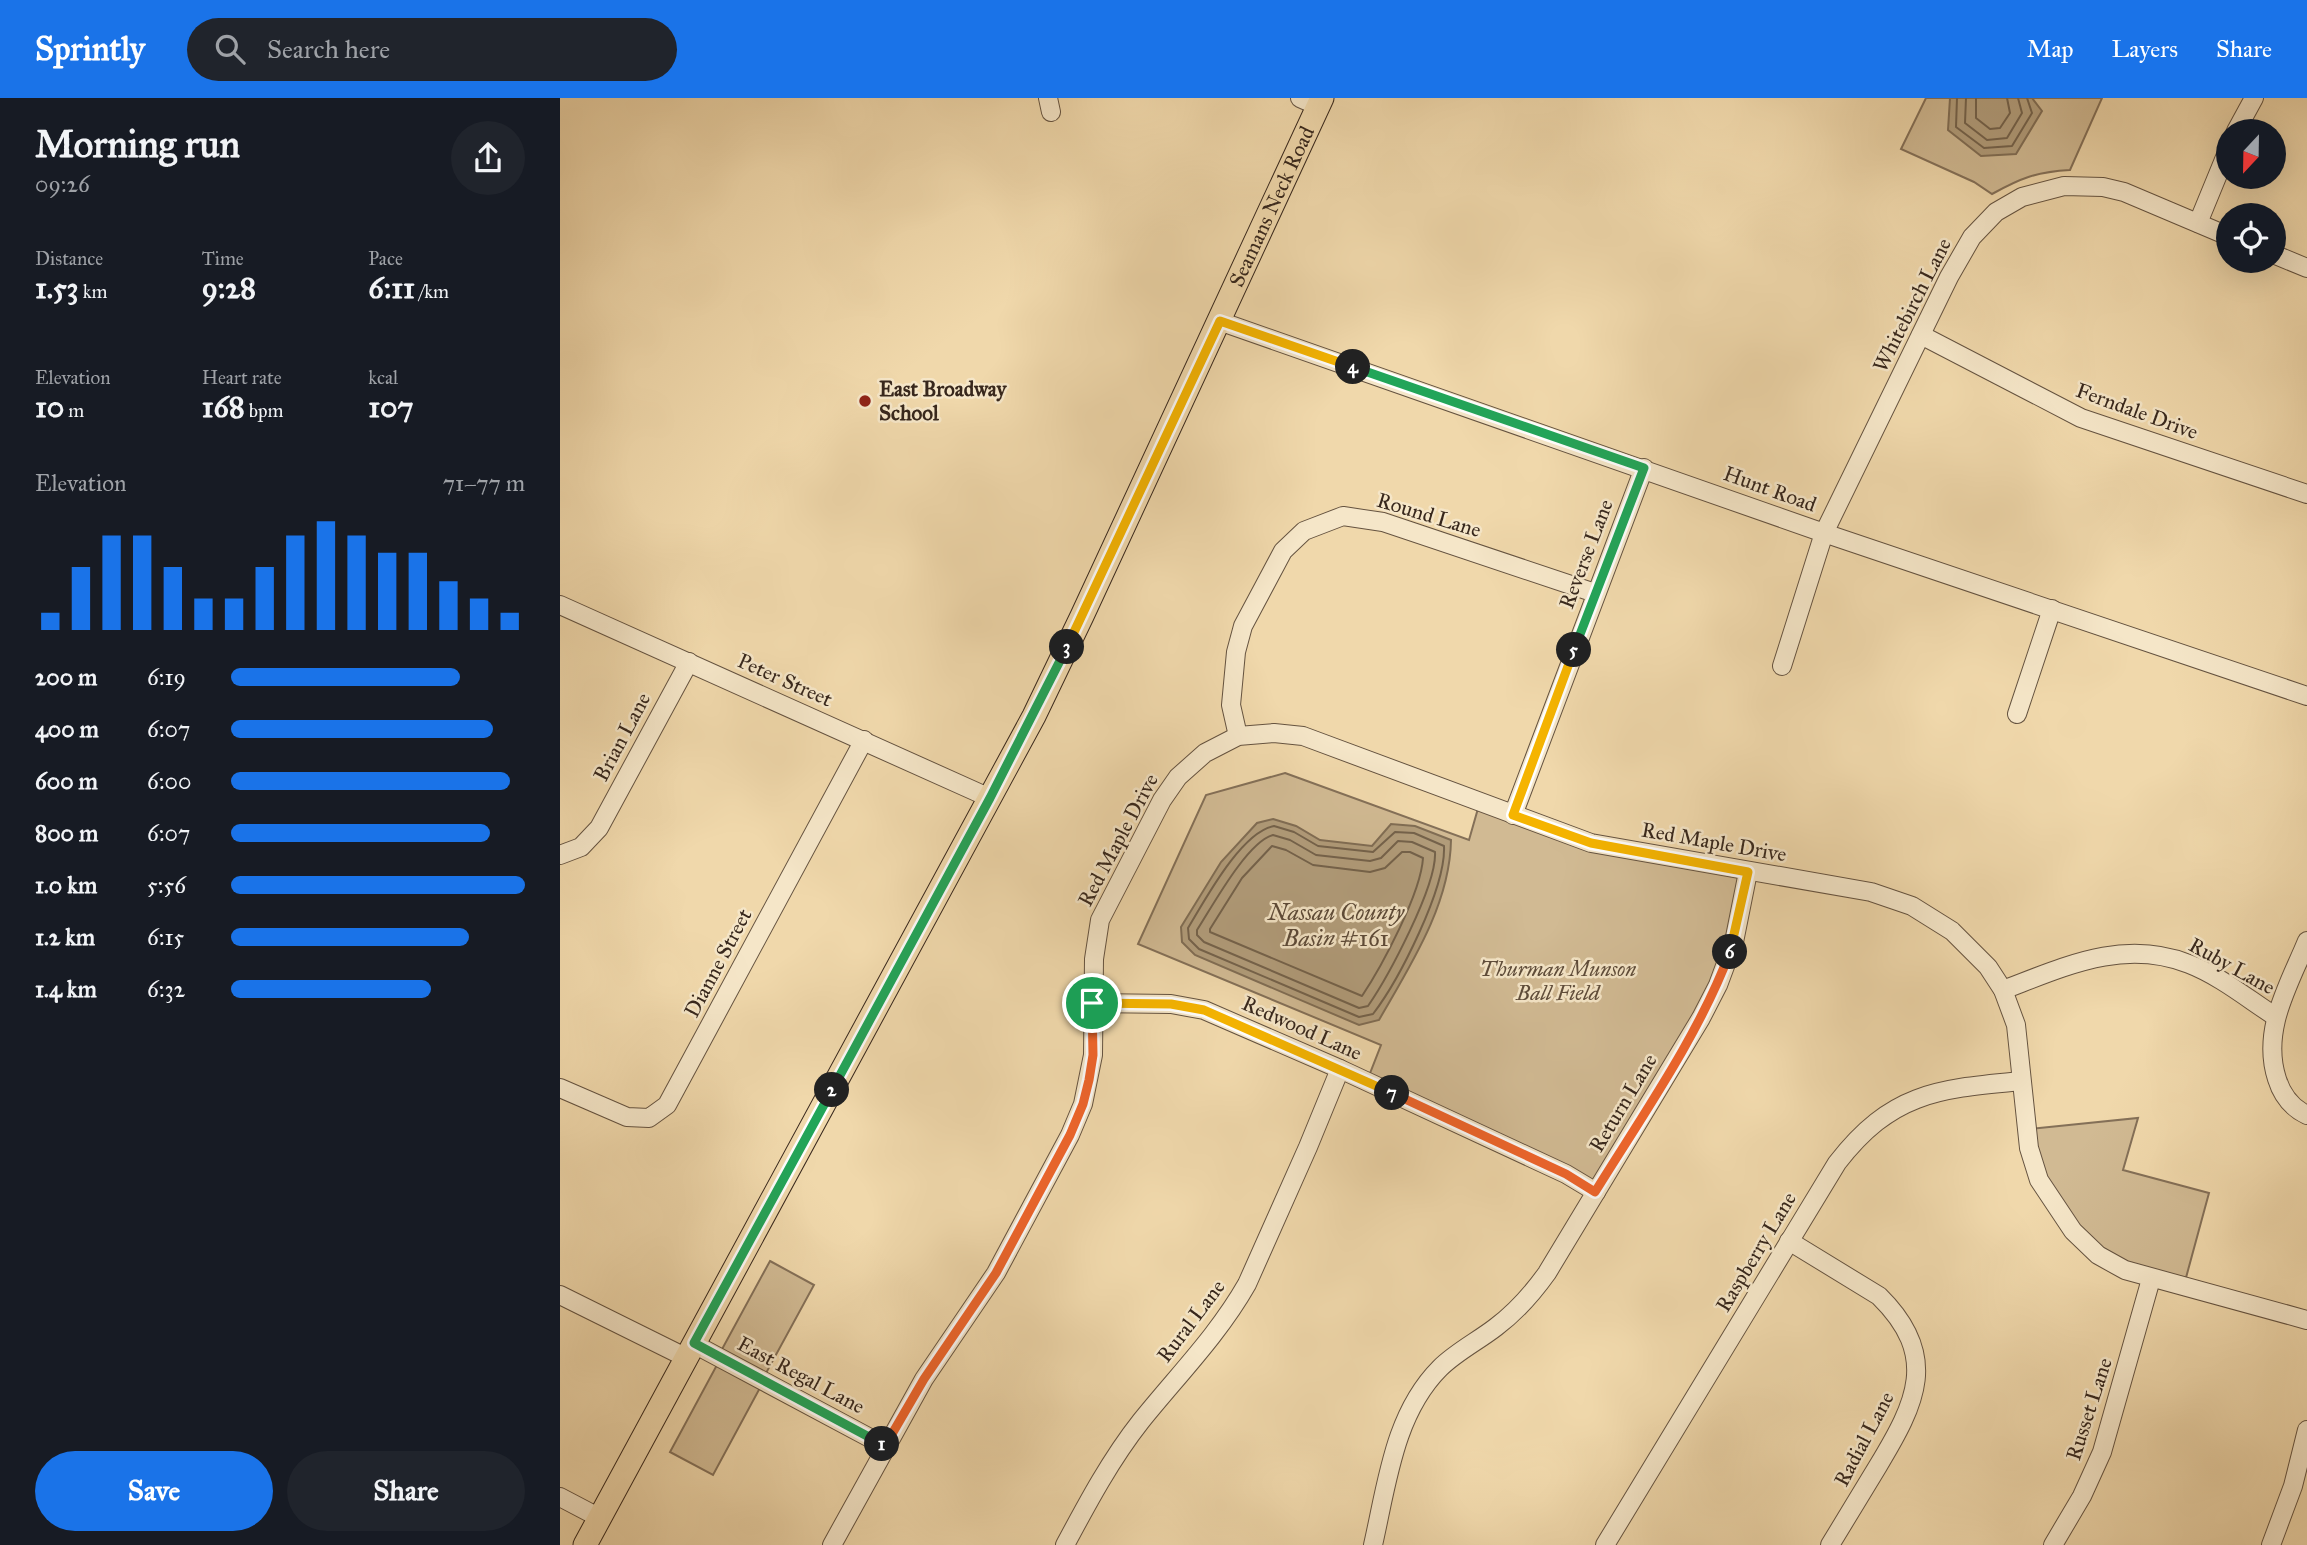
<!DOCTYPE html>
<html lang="en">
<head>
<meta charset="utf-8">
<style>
	body { margin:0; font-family:"IM FELL Great Primer",serif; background:#20242c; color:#f1f3f6; height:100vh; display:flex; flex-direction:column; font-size:26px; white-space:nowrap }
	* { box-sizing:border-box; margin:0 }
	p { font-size:23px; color:#9ea1a6 }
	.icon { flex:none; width:38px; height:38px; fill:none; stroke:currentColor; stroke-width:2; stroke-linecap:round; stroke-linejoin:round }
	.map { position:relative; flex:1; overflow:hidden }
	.side { display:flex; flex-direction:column; background:#171b24; width:560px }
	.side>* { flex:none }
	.needle { width:46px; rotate:202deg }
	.tools { position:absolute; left:1656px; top:21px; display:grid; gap:14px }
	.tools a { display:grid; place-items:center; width:70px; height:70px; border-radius:50%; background:#171b24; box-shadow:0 7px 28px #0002; font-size:35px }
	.pin { position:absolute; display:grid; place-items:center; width:60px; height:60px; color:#fff; margin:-30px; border:4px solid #fff; border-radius:50%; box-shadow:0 2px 7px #0007 }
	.km { position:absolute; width:35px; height:35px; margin:-18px; border-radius:50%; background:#222; color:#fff; font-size:19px; line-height:35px; text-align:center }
	.round { display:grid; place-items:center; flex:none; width:74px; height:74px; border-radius:37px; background:#20242c }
	.overview { display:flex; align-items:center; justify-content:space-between; height:119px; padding:0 35px }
	h1 { font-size:38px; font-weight:700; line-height:52px }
	.figures { display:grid; grid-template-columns:repeat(3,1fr); gap:10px; height:119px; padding:7px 35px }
	.figures div { display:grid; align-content:center }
	.figures b { font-size:30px; font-weight:700 }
	.figures small { font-size:19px; font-weight:400 }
	.figures p { font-size:19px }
	.chart { height:196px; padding:14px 35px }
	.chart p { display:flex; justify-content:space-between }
	.chart svg { width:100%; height:126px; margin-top:7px; stroke:#1a73e8; stroke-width:6 }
	.button { display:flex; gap:14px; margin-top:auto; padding:14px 35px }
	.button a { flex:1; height:80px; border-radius:42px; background:#1a73e8; color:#fff; font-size:28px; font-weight:700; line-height:80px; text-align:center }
	.button a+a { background:#20242c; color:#f1f3f6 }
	ul { padding:0 35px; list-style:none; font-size:23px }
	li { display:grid; grid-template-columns:112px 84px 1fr; align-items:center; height:52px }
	li i { height:18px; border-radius:9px; background:#1a73e8 }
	header { display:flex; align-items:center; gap:42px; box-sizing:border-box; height:98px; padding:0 35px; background:#1a73e8; color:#fff }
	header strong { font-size:33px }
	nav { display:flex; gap:38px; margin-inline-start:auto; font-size:24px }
	.search { width:490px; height:63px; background:#20242c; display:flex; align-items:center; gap:18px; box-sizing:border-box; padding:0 24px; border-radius:38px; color:#9ea1a6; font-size:26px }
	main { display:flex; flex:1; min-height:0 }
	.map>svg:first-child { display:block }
</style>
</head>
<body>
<header>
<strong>Sprintly</strong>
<div class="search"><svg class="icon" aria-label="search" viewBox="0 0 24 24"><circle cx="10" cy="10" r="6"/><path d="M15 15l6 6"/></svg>Search here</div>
<nav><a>Map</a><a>Layers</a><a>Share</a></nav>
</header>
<main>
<section class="side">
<div class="overview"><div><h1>Morning run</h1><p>09:26</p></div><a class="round"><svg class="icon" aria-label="share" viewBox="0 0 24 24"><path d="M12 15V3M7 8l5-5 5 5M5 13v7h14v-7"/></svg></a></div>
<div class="figures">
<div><p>Distance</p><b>1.53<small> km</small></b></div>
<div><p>Time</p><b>9:28</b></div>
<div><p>Pace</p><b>6:11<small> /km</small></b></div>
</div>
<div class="figures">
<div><p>Elevation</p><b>10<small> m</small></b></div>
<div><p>Heart rate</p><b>168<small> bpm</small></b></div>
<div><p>kcal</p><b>107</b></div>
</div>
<div class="chart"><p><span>Elevation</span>71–77 m</p>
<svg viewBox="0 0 160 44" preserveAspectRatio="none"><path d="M5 44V38M15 44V22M25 44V11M35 44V11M45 44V22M55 44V33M65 44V33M75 44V22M85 44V11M95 44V6M105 44V11M115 44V17M125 44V17M135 44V27M145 44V33M155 44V38"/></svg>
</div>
<ul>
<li><b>200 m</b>6:19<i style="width:78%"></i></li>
<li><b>400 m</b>6:07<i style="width:89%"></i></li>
<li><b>600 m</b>6:00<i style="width:95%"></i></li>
<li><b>800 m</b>6:07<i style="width:88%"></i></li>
<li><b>1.0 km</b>5:56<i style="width:100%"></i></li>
<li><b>1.2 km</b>6:15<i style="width:81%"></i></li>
<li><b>1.4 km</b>6:32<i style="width:68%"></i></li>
</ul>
<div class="button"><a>Save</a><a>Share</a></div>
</section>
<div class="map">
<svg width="1747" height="1447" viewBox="0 0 1747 1447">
	<rect width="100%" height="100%" fill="#f0d8ab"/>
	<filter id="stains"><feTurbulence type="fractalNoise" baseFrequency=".00286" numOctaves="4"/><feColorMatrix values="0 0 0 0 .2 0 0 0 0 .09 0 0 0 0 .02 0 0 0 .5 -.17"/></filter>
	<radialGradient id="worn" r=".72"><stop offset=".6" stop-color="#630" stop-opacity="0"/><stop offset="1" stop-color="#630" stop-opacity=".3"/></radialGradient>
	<g fill="#d1ba93" stroke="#847058" stroke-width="2">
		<path d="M1366,0h176l-32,72c-34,2 -49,8 -78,24l-18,-12 -73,-33z"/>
		<polygon points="725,675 909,742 919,707 1184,776 1155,884 1034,1090 807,983 821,947 578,846 646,697"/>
		<polygon points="1578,1020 1563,1072 1649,1095 1624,1187 1564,1171 1499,1111 1469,1031"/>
		<polygon points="210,1163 254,1187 205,1277 161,1253"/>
		<polygon points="158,1265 201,1288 153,1377 110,1354"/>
	</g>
	<g fill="#b19c7a" stroke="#806d54" stroke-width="2">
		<polygon points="1390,0 1472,0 1482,13 1456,56 1421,58 1388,32"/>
		<path d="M713,721l23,7 24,14 52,6 19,-22 24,2 36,14c-1,65 -41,126 -72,180l-20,5 -164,-70 -13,-13 -1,-15 40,-65 36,-39z"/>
	</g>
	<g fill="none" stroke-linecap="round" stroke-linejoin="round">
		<g stroke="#74624b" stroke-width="2">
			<polyline points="1397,0 1396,29 1424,50 1452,48 1472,15 1467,0"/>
			<polyline points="1406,0 1405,25 1427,42 1447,40 1462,15 1458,0"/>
			<polyline points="1416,0 1416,20 1430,31 1440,30 1450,15 1447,0"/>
			<path d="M714,728l20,6 24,14 55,6 22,-20 19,1 30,13c2,42 -45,134 -71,168l-14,3 -160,-68 -10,-10 -1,-11c17,-28 53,-96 86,-102z"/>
			<path d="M713,737l17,5 26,15 54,6 11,-3 17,-17 14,1 23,10c2,34 -47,125 -67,154l-9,2 -155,-66 -7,-7v-5c15,-23 50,-88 76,-95z"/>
			<path d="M712,748l14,4 27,15 57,7 15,-4 17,-16h8l13,6c-2,35 -41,108 -61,138l-152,-64v-3l32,-51z"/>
		</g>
		<defs>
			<g id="minor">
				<polyline points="488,0 491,14"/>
				<polyline points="740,0 758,8"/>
				<polyline points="1676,33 1694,0"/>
				<polyline points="1638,125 1668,52"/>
				<polyline points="1713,156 1747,170"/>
				<polyline points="659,223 1264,435 1747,598"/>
				<polyline points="1361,237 1521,320 1747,396"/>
				<polyline points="0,507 430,700"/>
				<polyline points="1222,568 1264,435 1389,179 1412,139 1436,114 1462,99 1504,88 1543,89 1564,94 1668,138"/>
				<polyline points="1457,616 1492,511"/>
				<polyline points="678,638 671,607 676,554 683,528 723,453 744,433 783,418 823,424 1035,495"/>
				<polyline points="953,717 1084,370"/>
				<polyline points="0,757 21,749 39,730 129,564"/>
				<path d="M1747,843c-18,44 -46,89 -30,138 5,16 15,29 30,36"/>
				<path d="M1443,892c61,-23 120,-52 186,-26 31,12 59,35 87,53"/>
				<polyline points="532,905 611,906 644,912 780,971 1006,1076 1036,1094"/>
				<polyline points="0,990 67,1019 89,1020 107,1007 304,642"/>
				<path d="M1229,1143l90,55c61,60 37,107 -1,170 -16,26 -32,53 -48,79"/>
				<polyline points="0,1197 127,1260"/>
				<polyline points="134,1246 325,1348"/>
				<polyline points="0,1399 40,1420"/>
				<polyline points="272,1447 364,1281 436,1175 510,1037 523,1006 533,957 534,861 540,822 602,702 618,679 645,655 678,638 714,635 743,638 1031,745 1311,794 1352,808 1392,833 1428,869 1443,892 1456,927 1469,1050 1479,1082 1513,1133 1538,1157 1565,1172 1747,1222"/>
				<path d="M505,1447c23,-43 46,-86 76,-124 37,-46 77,-86 106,-137l61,-137 32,-78"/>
				<path d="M813,1447c14,-61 21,-131 67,-177 16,-16 38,-27 56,-41 20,-15 36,-33 51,-54l154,-255 17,-33 16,-43 14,-70"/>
				<path d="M1045,1447l232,-382c55,-71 101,-74 184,-82"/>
				<polyline points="1493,1447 1522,1398 1542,1354 1591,1181"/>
				<polyline points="1711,1447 1733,1388 1747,1332"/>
			</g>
			<g id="major">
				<path id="s1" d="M25,1447l449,-829 48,-100 240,-518"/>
			</g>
		</defs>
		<use href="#minor" stroke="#655340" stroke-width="20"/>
		<use href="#major" stroke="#37271c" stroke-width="25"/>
		<use href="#minor" stroke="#f5e6c8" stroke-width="18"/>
		<use href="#major" stroke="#f0d8ab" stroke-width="23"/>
	</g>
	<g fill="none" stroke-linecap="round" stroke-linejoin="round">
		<defs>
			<polyline id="split-1" points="322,1346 325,1348 364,1281 436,1175 510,1037 523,1006 529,982 533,957 532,905"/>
			<polyline id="split-2" points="272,992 134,1245 322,1346"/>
			<polyline id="split-3" points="272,992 430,700 507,549"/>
			<polyline id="split-4" points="507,549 660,223 793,269"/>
			<polyline id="split-5" points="793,269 1084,370 1014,552"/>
			<polyline id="split-6" points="1014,552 953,717 1031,745 1188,774 1170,854"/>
			<path id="split-7" d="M832,995l174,81 29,18c47,-76 104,-157 135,-240"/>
			<polyline id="split-8" points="532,905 611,906 644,912 832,995"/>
		</defs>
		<use href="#split-1" stroke="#fff" stroke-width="14"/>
		<use href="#split-2" stroke="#fff" stroke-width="14"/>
		<use href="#split-3" stroke="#fff" stroke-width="14"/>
		<use href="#split-4" stroke="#fff" stroke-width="14"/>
		<use href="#split-5" stroke="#fff" stroke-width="14"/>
		<use href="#split-6" stroke="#fff" stroke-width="14"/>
		<use href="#split-7" stroke="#fff" stroke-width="14"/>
		<use href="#split-8" stroke="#fff" stroke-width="14"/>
		<use href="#split-1" stroke="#f0652b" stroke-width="9"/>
		<use href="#split-2" stroke="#22a559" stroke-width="9"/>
		<use href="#split-3" stroke="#22a559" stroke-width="9"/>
		<use href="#split-4" stroke="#f5b400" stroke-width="9"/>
		<use href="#split-5" stroke="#22a559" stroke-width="9"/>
		<use href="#split-6" stroke="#f5b400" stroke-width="9"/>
		<use href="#split-7" stroke="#f0652b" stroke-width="9"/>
		<use href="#split-8" stroke="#f5b400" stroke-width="9"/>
	</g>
	<circle fill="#8f2418" stroke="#f5e6c8" stroke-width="2.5" cx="305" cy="303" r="7"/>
	<g text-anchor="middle" stroke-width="5" stroke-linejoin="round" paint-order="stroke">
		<g font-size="21" fill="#37271c" stroke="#f5e6c8">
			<text dy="7" stroke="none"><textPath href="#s1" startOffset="1505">Seamans Neck Road</textPath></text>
			<text transform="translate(1352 207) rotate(-63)" y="7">Whitebirch Lane</text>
			<text transform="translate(1577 313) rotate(20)" y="7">Ferndale Drive</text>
			<text transform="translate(1210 391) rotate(20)" y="7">Hunt Road</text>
			<text transform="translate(869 417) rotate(17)" y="7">Round Lane</text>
			<text transform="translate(1026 456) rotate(-69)" y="7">Reverse Lane</text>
			<text transform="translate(225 582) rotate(24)" y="7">Peter Street</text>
			<text transform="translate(62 639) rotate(-62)" y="7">Brian Lane</text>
			<text transform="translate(558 742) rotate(-62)" y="7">Red Maple Drive</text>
			<text transform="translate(1154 744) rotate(10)" y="7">Red Maple Drive</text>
			<text transform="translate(158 865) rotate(-62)" y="7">Dianne Street</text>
			<text transform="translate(1672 868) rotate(29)" y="7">Ruby Lane</text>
			<text transform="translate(742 930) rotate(24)" y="7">Redwood Lane</text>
			<text transform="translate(1063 1005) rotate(-59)" y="7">Return Lane</text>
			<text transform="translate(1196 1154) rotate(-59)" y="7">Raspberry Lane</text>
			<text transform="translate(631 1223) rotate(-53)" y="7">Rural Lane</text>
			<text transform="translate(241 1277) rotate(28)" y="7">East Regal Lane</text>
			<text transform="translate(1529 1311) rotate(-72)" y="7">Russet Lane</text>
			<text transform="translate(1304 1341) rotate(-62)" y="7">Radial Lane</text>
		</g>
		<g font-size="21" font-weight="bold" fill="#37271c" stroke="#f5e6c8" text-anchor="start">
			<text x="319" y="298">East Broadway<tspan x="319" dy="24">School</tspan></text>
		</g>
		<g font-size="21" font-style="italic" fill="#5e4c3a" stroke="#f5e6c8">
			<text x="998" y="878">Thurman Munson<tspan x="998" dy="24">Ball Field</tspan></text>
		</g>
		<g font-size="23" font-style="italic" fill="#5c4a38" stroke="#f5e6c8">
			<text x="776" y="822">Nassau County<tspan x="776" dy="26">Basin #161</tspan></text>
		</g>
	</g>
	<rect width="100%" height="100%" filter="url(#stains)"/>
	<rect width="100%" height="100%" fill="url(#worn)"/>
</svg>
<div class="tools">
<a><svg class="needle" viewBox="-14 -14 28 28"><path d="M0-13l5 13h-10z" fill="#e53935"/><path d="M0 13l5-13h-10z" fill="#9ea1a6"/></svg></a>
<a><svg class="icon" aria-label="locate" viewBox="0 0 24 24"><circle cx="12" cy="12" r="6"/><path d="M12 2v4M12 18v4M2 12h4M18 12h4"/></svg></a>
</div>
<div class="pin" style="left:532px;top:905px;background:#1e9e55"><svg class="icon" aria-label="arrive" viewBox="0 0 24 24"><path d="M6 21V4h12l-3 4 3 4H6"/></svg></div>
<b class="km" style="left:322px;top:1346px">1</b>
<b class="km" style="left:272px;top:992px">2</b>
<b class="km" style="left:507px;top:549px">3</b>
<b class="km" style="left:793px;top:269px">4</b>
<b class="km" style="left:1014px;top:552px">5</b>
<b class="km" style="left:1170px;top:854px">6</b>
<b class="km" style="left:832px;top:995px">7</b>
</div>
</main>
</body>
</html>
